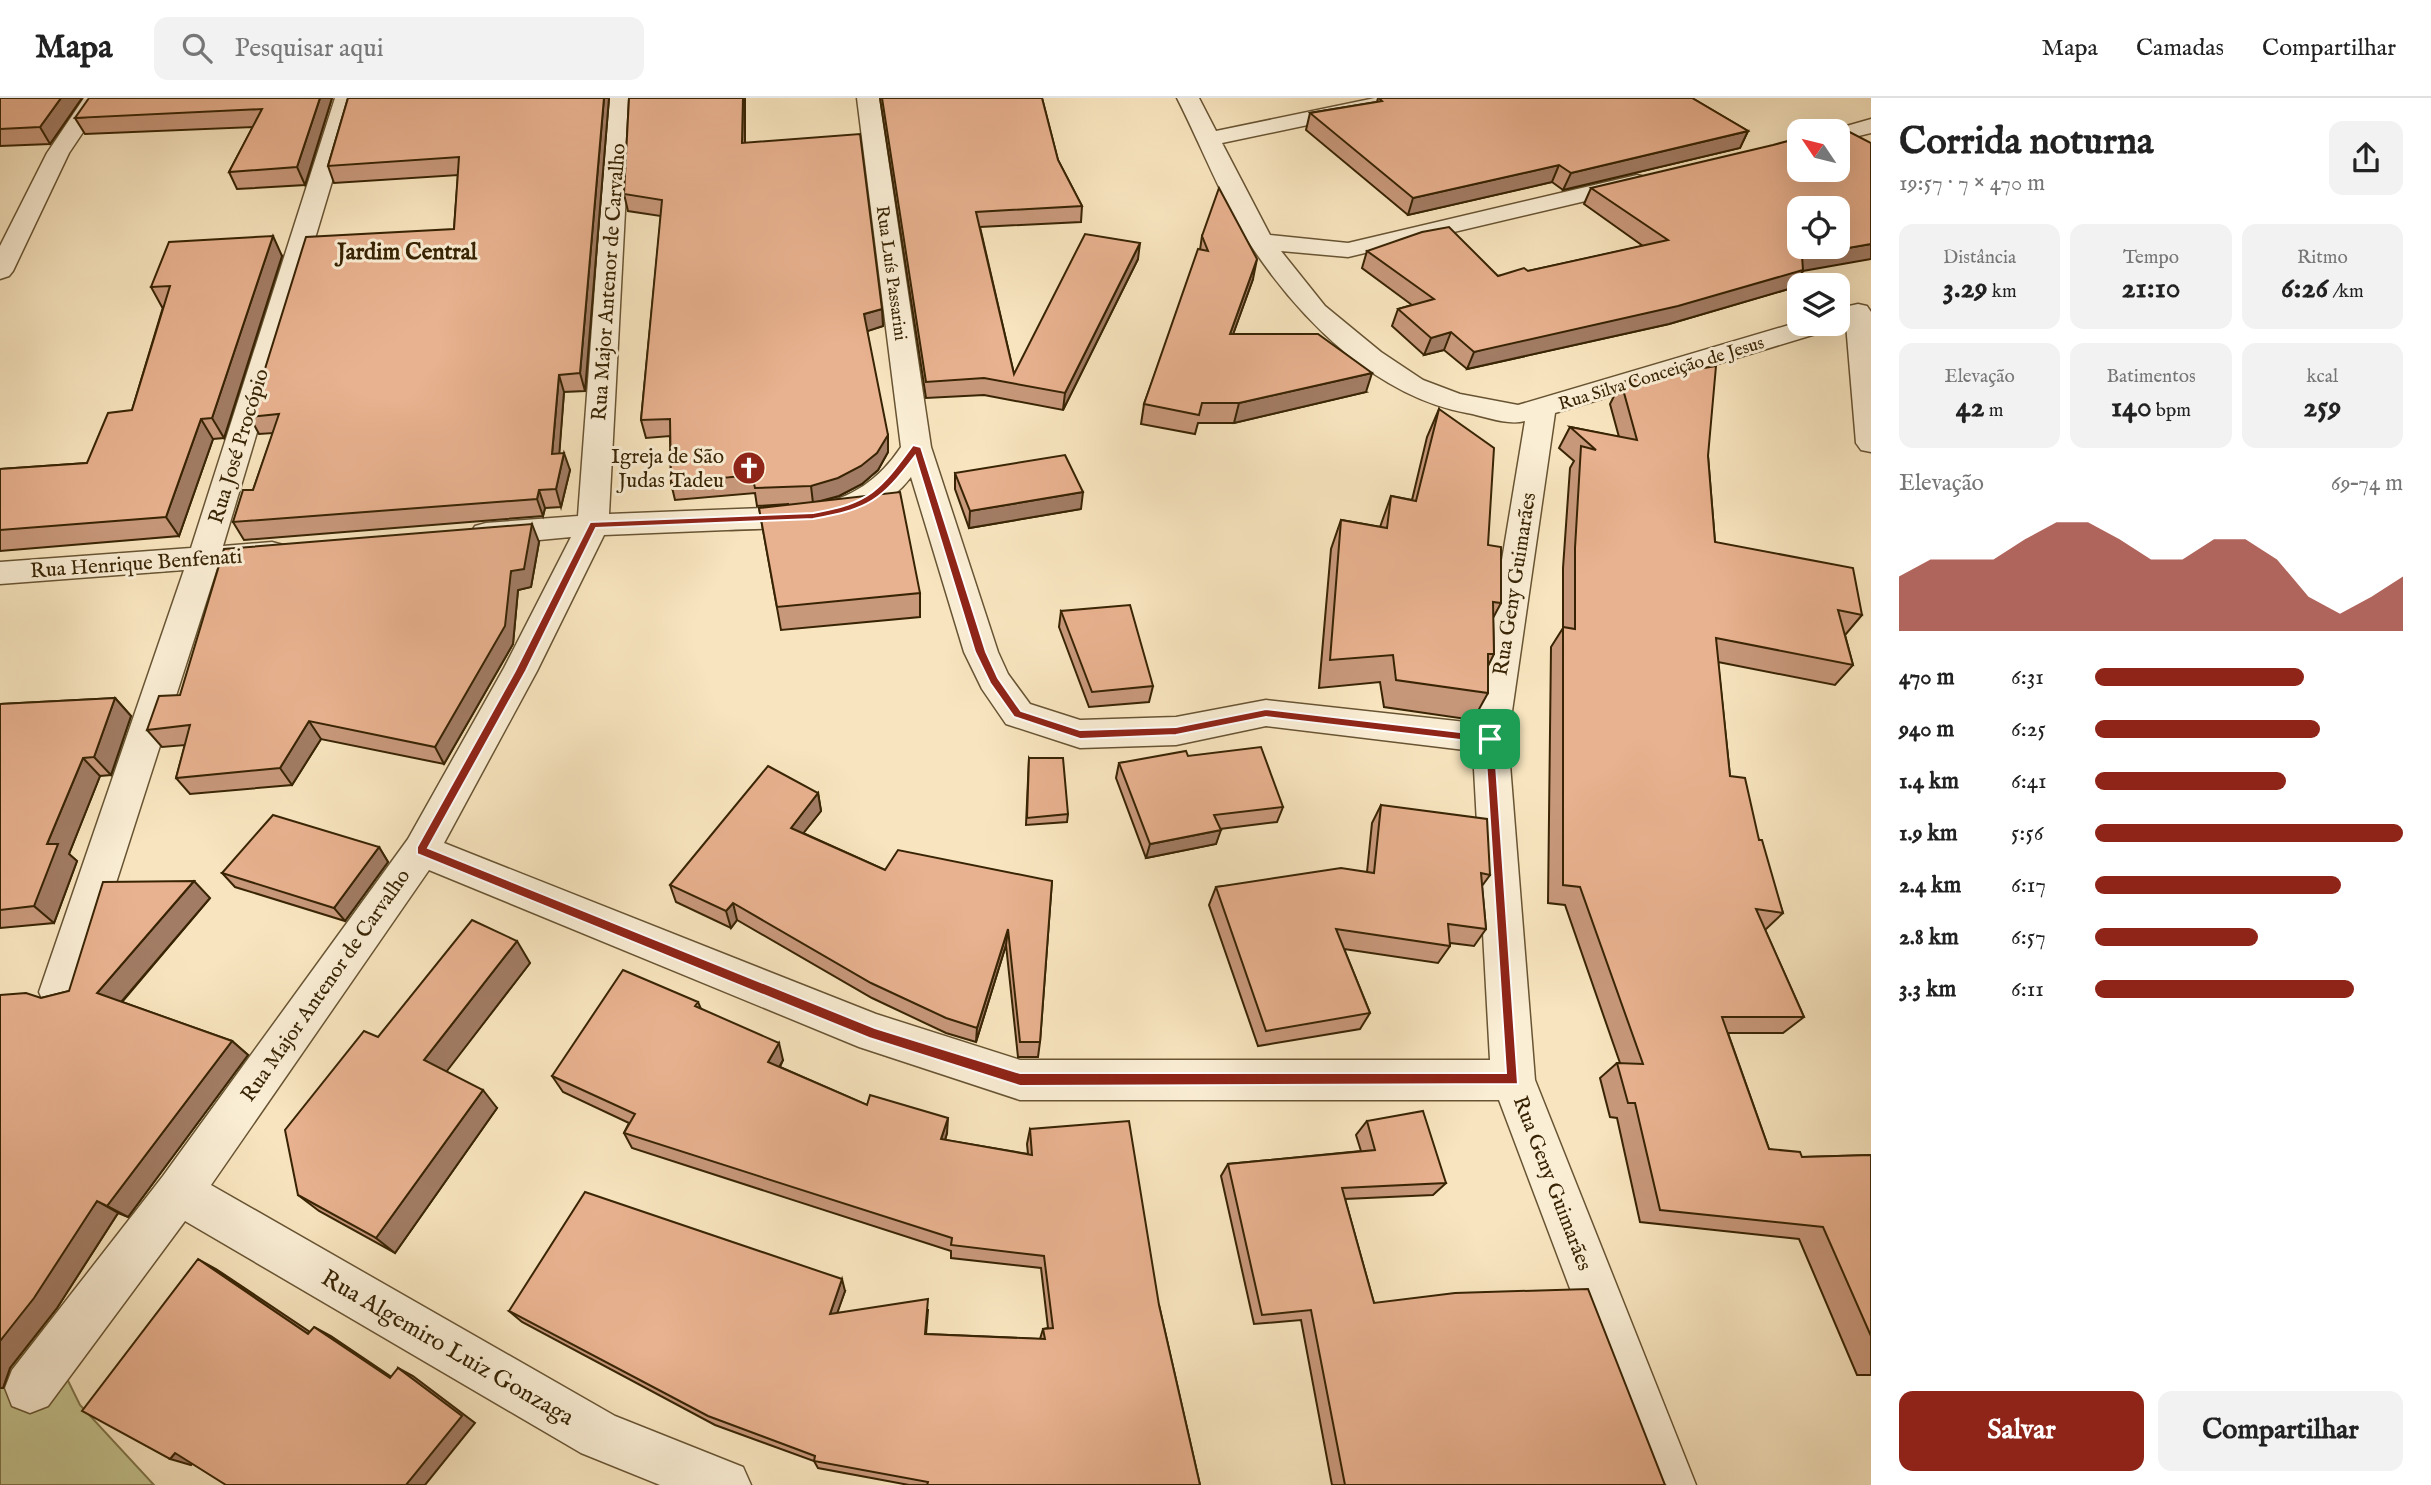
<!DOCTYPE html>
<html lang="pt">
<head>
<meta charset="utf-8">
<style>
	body { margin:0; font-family:"IM FELL English",serif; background:#f2f2f2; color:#222; height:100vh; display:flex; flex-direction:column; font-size:26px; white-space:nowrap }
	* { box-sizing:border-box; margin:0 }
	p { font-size:23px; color:#767676 }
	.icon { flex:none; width:38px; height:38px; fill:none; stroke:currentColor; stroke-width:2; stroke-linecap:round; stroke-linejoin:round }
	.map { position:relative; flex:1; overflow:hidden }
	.details { display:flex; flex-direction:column; background:#fff; width:560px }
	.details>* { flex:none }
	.needle { width:46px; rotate:305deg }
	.controls { position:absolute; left:1787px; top:21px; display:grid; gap:14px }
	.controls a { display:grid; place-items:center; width:63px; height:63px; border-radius:14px; background:#fff; box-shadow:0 7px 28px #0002; font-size:35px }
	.pin { position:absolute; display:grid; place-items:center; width:60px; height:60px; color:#fff; margin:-30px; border-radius:14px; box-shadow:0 4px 10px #0006 }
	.round { display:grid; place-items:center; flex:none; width:74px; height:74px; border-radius:14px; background:#f2f2f2 }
	.headline { display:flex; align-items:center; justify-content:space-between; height:119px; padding:0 28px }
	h1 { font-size:38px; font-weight:700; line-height:52px }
	.stats { display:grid; grid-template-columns:repeat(3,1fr); gap:10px; height:119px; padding:7px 28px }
	.stats div { display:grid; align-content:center; border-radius:14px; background:#f2f2f2; text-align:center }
	.stats b { font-size:30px; font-weight:700 }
	.stats small { font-size:19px; font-weight:400 }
	.stats p { font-size:19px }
	.chart { height:196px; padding:14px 28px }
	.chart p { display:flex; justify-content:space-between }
	.chart svg { width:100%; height:126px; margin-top:7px; fill:#8f2418; opacity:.7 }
	.primary-button { display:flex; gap:14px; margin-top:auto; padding:14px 28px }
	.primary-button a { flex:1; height:80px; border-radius:14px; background:#8f2418; color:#fff; font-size:28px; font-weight:700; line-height:80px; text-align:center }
	.primary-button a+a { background:#f2f2f2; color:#222 }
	ul { padding:0 28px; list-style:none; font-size:23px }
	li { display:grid; grid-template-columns:112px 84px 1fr; align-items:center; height:52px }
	li i { height:18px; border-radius:9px; background:#8f2418 }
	header { display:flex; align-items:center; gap:42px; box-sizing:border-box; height:98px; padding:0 35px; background:#fff; border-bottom:2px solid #e0e0e0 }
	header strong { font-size:33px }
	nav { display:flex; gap:38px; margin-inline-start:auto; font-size:24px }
	.search { width:490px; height:63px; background:#f2f2f2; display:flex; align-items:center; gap:18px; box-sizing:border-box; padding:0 24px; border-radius:14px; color:#767676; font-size:26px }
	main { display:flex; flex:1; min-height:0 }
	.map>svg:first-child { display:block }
</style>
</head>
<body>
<header>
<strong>Mapa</strong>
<div class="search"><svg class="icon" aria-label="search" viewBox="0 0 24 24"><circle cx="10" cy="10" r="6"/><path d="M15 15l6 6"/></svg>Pesquisar aqui</div>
<nav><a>Mapa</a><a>Camadas</a><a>Compartilhar</a></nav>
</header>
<main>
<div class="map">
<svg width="1871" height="1387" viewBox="0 0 1871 1387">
	<rect width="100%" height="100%" fill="#f8e5bf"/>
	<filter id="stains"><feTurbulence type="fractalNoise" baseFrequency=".00286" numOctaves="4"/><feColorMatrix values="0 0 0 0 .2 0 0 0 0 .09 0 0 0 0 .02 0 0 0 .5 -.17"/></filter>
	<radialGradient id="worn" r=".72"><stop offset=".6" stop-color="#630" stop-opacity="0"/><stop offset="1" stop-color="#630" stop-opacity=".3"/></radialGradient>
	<polygon fill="#c3c38e" stroke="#7e7449" stroke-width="2" points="0,1145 80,1307 154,1387 0,1387"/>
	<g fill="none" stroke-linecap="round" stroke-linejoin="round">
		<defs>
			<g id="street">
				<polygon points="84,0 106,0 69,55 13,173 9,178 0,181 0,148 47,55"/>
				<polygon points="335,0 357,0 223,448 272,444 283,447 288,455 283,463 217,470 81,894 75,907 60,913 45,907 39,894 184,472 0,486 0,464 191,450"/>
				<path d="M609,0h22l-22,416 204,-8c39,-8 66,-26 88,-59l-44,-349h22l52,349 67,205 10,22 22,30 50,16 96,-3 90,-17 209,23 50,-302c-17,5 -41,-5 -58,-8 -91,-17 -167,-93 -217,-169 -27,-42 -50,-101 -73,-146h22l17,33 159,-33h43l-11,6 -185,39 48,92 78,8 289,-68 8,2 4,5 -4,5 -297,70 -67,-6 44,55 56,46 42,28 37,14 58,11 281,-83 34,2 -4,6 -274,83 -47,326 27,341 161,405h-52l-145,-385h-479l-161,-53 -430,-177 -218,315 404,231 128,51 8,18h-91l-79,-32 -396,-232 -137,185 -18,7 -18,-7 -7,-18 7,-18 151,-194 245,-337 96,-171 67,-131 -85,8 -11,-3 -5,-8 5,-8 11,-3 92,-7zM911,379l53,175 18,37 24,35 74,24 96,-3 90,-19 207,25 17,309h-470l-144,-46 -432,-171 93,-172 67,-136c41,-2 82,-3 123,-5 63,-3 141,3 184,-53z"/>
				<polygon points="1871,21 1871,35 1838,43 1838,33 1829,33"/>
				<polygon points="1858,206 1867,208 1871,214 1871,354 1861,352 1856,345 1845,214 1849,208"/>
			</g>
		</defs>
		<use href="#street" stroke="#685433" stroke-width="3"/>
		<use href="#street" fill="#faeed5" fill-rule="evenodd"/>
	</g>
	<g fill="#c8987b" stroke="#382404" stroke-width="2">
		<polygon points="0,0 82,0 50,46 0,48"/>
		<polygon points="332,0 305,87 237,91 229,74 253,29 85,36 75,20"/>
		<polygon points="348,0 609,0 585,293 564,294 559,355 570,372 561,409 545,410 543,418 244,442 233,424 253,392 273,335 259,336 250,319 454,131 458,77 334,85 328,68"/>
		<polygon points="629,0 745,0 745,44 882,211 883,228 867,233 888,354 878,372 862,386 839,398 822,403 920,495 920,519 781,532 759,410 789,406 757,408 755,395 675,402 671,385 670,338 646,340 641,322 661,118 628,113 624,96"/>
		<polygon points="880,0 1042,0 1058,62 1082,108 1081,124 980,129 1014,276 1138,161 1063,312 984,297 926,300"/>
		<polygon points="1378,0 1692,0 1748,33 1740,50 1563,92 1552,84 1408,117 1306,32 1310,15 1377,4"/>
		<polygon points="1591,90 1803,173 1792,190 1669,226 1467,271 1444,252 1424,257 1392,228 1398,211 1412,207 1362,170 1367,153 1498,178 1528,173 1643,148 1584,106"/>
		<polygon points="1202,138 1253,181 1233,236 1366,294 1234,325 1198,325 1195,336 1141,326 1144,306 1200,152"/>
		<polygon points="282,158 224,340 213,341 179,438 0,453 0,371 87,365 132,312 163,209 162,209 151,189"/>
		<polygon points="1621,284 1708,358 1715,444 1862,517 1845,537 1853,567 1835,587 1718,564 1730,678 1759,742 1783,815 1765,832 1804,919 1783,935 1728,935 1769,1051 1802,1059 1871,1057 1871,1277 1857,1277 1799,1141 1640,1124 1617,1020 1610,1019 1600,980 1617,965 1620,965 1565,807 1548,805 1551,549 1563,530 1563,470 1570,370 1574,363 1559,350 1570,329 1619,339 1610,306"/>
		<polygon points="1439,311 1488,447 1501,505 1493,520 1494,556 1488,568 1488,595 1473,622 1384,609 1380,584 1319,590 1331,451 1341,422 1380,429 1391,398 1412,402 1427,339"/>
		<polygon points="955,375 1081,411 969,430 955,391"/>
		<polygon points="539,444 531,489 518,492 513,546 444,666 321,641 292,687 190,696 176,680 185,647 162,649 147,632 180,597"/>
		<polygon points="1061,513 1153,588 1149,604 1089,609 1059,529"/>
		<polygon points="115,600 131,618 111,677 100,678 69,756 77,763 54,825 0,830 0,606"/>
		<polygon points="1188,658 1283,709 1277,724 1220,731 1216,746 1146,760 1116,680 1119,665"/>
		<polygon points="1029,660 1068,716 1067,724 1026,727"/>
		<polygon points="818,695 821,713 803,735 885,772 1052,783 1040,944 1038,959 1018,959 1006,847 976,944 946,935 872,900 737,822 731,830 676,804 670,787"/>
		<polygon points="1381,707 1490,777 1482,788 1486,831 1474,848 1450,845 1450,848 1438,865 1344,851 1370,915 1360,931 1258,948 1209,807 1216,789 1367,774 1372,725"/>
		<polygon points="379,749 388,764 345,823 235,789 222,775"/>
		<polygon points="210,800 122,904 232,943 248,957 128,1119 118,1115 57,1210 10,1270 3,1290 0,1290 0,897 41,900 69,893"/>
		<polygon points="530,865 446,973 497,1010 395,1155 319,1113 298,1097 378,939"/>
		<polygon points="698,904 701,911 783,962 780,969 867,1007 947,1035 945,1042 1028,1056 1027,1046 1030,1031 1159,1207 1200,1387 909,1387 818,1370 814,1363 715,1327 522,1224 509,1213 845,1193 837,1215 928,1212 926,1236 1040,1241 1043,1231 1048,1230 1041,1170 951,1160 951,1153 632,1050 624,1035 629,1025 563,994 552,978"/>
		<polygon points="1367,1023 1446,1085 1433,1097 1345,1101 1374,1205 1665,1387 1332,1387 1301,1222 1254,1226 1221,1078 1228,1066 1361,1053 1356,1037"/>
	</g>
	<g fill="#a27c64" stroke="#382404" stroke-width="2">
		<polygon points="61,0 82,0 50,46 40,29"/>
		<polygon points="320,0 332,0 305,87 297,69"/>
		<polygon points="604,0 609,0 585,293 580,275"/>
		<polygon points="743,0 745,0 745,62 742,45"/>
		<polygon points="1748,33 1740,50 1563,92 1571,75"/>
		<polygon points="1559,67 1552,84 1408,117 1413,100"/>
		<polygon points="273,138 282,158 224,340 212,320"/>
		<polygon points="1140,145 1138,161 1063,312 1065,295"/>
		<polygon points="1871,146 1871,161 1803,173 1792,190 1669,226 1467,271 1474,254 1802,158"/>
		<polygon points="1257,161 1253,181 1226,256 1230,236"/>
		<polygon points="882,211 883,228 865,234 864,216"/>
		<polygon points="1451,234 1444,252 1424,257 1431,240"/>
		<polygon points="1372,275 1366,294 1234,325 1239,305"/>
		<polygon points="559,277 564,294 558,373 552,356"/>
		<polygon points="201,321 213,341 179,438 166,419"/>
		<polygon points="888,337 888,354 878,372 862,386 839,398 813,405 811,388"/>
		<polygon points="564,355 570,372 561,409 556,391"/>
		<polygon points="539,392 545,410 543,418 537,401"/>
		<polygon points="1083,394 1081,411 969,430 970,413"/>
		<polygon points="532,426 539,444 531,489 518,492 513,546 444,666 435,649"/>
		<polygon points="115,600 131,618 111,677 94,659"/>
		<polygon points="309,623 321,641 292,687 280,670"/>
		<polygon points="83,660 100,678 69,756 77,763 54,825 34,808 47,746"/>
		<polygon points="818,695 821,713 794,747 791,730"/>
		<polygon points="1221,732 1216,746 1146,760 1150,746"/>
		<polygon points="379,749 388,764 345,823 334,810"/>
		<polygon points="194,783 210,800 116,910 97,895"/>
		<polygon points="733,805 737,822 731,830 726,813"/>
		<polygon points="1008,831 1006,847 976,944 977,930"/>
		<polygon points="517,843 530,865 440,982 424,962"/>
		<polygon points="232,943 248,957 128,1119 107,1108"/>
		<polygon points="779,945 783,962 773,980 768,964"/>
		<polygon points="483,992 497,1010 395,1155 376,1140"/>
		<polygon points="948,1020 947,1035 941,1056 941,1041"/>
		<polygon points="97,1103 118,1115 57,1210 10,1270 3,1290 0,1290 0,1243"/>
		<polygon points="198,1161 216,1171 325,1244 308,1236"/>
		<polygon points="842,1181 845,1193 833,1227 830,1216"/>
		<polygon points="314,1229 331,1238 405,1288 390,1280"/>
		<polygon points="398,1270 413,1278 475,1325 425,1387 406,1387"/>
		<polygon points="175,1355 196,1361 191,1367 170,1361"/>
	</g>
	<g fill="#e8b18f" stroke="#382404" stroke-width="2" fill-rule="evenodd">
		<polygon points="0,0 61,0 40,29 0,31"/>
		<polygon points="89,0 320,0 297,69 229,74 262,11 75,20"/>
		<polygon points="348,0 604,0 580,275 559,277 552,356 564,355 556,391 539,392 537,401 233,424 243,392 253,392 279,316 250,319 306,139 454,131 459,59 328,68"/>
		<polygon points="629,0 743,0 742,45 860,36 882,211 864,216 888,337 877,355 861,368 838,380 811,388 755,390 752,377 671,385 670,321 641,322 662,102 624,96"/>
		<polygon points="882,0 1042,0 1058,62 1082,108 976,114 1014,276 1085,136 1140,145 1065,295 984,280 926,284"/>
		<polygon points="1379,0 1692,0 1748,33 1571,75 1559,67 1413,100 1310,15 1382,3"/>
		<path d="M1838,28l33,17v101l-69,12 1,14 -125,36 -204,46 -23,-20 -20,6 -33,-29 36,-10 -67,-48 55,-19 27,-5 49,49 26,-8 4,3 140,-31 -77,-52 182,-43 26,-7v32h39v-39h-17zM1799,110h39v39h-39z"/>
		<polygon points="1219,90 1257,161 1230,236 1318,236 1372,275 1239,305 1202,305 1199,317 1144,306 1198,151 1208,153 1202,138"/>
		<polygon points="273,138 212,320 201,321 166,419 0,432 0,371 87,365 108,315 132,312 170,188 151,189 169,144"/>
		<polygon points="1716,268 1708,358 1715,444 1853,470 1862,517 1838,512 1853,567 1716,540 1730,678 1745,680 1759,742 1762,742 1783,815 1756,811 1804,919 1722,919 1769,1051 1800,1054 1802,1059 1871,1057 1871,1238 1823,1129 1660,1112 1635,1005 1628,1005 1617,965 1643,966 1580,789 1563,787 1563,529 1575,531 1575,450 1581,348 1596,352 1570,329 1637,342 1621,284"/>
		<polygon points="1439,311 1494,350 1488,447 1501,449 1501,505 1493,504 1494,556 1488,556 1488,595 1396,582 1393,557 1330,562 1341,422 1387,430 1391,398 1416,403"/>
		<polygon points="1065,357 1083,394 970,413 955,375"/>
		<polygon points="900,394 920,495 777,509 759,410"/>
		<polygon points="532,426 524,471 511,473 505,528 435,649 309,623 280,670 176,680 190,627 147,632 159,598 180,597 224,451"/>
		<polygon points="1130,507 1153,588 1092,594 1061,513"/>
		<polygon points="115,600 94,659 83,660 47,746 58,746 34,808 0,812 0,606"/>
		<polygon points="1261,649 1283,709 1214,717 1221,732 1150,746 1119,665 1186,653 1188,658"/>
		<polygon points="1029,660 1063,660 1068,716 1027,720"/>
		<polygon points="768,668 818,695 791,730 885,772 898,752 1052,783 1040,944 1020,944 1008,831 977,930 946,920 871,885 733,805 726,813 670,787"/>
		<polygon points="1381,707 1487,721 1490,777 1481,775 1486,831 1448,826 1450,848 1336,831 1370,915 1266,933 1216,789 1341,770 1374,775"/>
		<polygon points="273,717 379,749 334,810 222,775"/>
		<polygon points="194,783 97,895 232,943 107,1108 97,1103 34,1200 0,1243 0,897 26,895 41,900 69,893 103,784"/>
		<polygon points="472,822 517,843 424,962 483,992 376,1140 298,1097 285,1032 364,933 378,939"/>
		<polygon points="623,872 698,904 695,908 779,945 768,964 867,1007 870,997 948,1020 941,1041 1032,1057 1030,1031 1129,1023 1159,1207 1200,1387 927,1387 928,1384 814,1363 815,1358 708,1318 509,1213 585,1094 842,1181 830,1216 928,1201 925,1236 1045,1241 1043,1231 1053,1230 1044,1158 951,1147 952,1140 624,1035 635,1016 552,978"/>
		<polygon points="1423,1013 1446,1085 1342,1090 1374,1205 1455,1195 1588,1191 1665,1387 1345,1387 1311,1212 1262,1217 1228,1066 1375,1052 1367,1023"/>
		<polygon points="198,1161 308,1236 314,1229 390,1280 398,1270 462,1318 406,1387 226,1387 175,1355 170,1361 82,1313"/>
	</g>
	<path fill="#8f2418" stroke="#fff" stroke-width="2" fill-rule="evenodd" d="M913,347l8,2 65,205 12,26 23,33 59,19 96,-3 90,-18 228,27 24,348 -498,2 -151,-48 -452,-184v-7l98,-176 75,-149 223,-9c57,-10 67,-23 100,-68zM915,358l60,196 15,31 24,34 66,22 96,-4 90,-18 219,26 21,330h-486l-145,-45 -447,-180 98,-177 70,-143 217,-9c56,-10 68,-18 102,-63z"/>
	<defs>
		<symbol id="church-disc" viewBox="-11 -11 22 22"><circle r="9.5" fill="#8f2418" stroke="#faeed5"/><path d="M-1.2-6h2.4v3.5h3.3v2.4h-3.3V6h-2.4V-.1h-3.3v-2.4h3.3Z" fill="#fff"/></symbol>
	</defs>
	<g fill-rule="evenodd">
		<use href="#church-disc" x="730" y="351" width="38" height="38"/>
	</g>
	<g text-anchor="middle" stroke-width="6" stroke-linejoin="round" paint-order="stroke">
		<g font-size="18" fill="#382404" stroke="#faeed5">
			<text transform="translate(892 175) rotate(82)" y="6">Rua Luís Passarini</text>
			<text transform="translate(1661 275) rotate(-17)" y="6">Rua Silva Conceição de Jesus</text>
		</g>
		<g font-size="21" fill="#382404" stroke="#faeed5">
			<text transform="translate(608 184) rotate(-86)" y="7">Rua Major Antenor de Carvalho</text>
			<text transform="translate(238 348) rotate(-73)" y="7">Rua José Procópio</text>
			<text transform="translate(136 465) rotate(-4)" y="7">Rua Henrique Benfenati</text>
			<text transform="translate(1514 486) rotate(-81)" y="7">Rua Geny Guimarães</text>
			<text transform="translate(325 887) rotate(-55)" y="7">Rua Major Antenor de Carvalho</text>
			<text transform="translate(1553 1085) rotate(69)" y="7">Rua Geny Guimarães</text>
		</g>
		<g font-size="21" fill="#382404" stroke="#faeed5" text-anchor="end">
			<text x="724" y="365">Igreja de São<tspan x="724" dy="24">Judas Tadeu</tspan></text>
		</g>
		<g font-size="23" font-weight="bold" fill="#382404" stroke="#faeed5">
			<text x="407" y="161">Jardim Central</text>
		</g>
		<g font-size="24" fill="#382404" stroke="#faeed5">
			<text transform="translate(448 1249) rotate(30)" y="8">Rua Algemiro Luiz Gonzaga</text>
		</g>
	</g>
	<rect width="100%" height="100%" filter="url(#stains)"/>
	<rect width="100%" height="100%" fill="url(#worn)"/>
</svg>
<div class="controls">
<a><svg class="needle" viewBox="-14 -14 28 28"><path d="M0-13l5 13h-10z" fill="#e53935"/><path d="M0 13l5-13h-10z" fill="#767676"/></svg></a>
<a><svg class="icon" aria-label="locate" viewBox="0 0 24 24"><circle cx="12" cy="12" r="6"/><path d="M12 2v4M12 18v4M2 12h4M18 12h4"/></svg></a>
<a><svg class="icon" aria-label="layers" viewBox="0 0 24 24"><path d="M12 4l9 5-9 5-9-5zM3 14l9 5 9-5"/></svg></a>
</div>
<div class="pin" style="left:1490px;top:641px;background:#1e9e55"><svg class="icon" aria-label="arrive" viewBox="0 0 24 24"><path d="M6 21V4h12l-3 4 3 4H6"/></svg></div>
</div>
<section class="details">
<div class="headline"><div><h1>Corrida noturna</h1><p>19:57 · 7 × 470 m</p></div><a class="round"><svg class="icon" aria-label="share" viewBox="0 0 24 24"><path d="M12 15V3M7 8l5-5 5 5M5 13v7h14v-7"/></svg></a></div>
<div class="stats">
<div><p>Distância</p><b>3.29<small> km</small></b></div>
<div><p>Tempo</p><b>21:10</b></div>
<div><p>Ritmo</p><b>6:26<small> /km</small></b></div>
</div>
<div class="stats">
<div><p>Elevação</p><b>42<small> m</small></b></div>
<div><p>Batimentos</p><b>140<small> bpm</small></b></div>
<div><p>kcal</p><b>259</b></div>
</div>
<div class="chart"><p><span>Elevação</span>69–74 m</p>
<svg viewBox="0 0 160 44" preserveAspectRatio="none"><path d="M0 44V25L10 19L20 19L30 19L40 12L50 6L60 6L70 12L80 19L90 19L100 12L110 12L120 19L130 32L140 38L150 32L160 25V44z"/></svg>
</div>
<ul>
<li><b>470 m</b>6:31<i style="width:68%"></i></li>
<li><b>940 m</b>6:25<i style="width:73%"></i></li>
<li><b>1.4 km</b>6:41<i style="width:62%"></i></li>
<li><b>1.9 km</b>5:56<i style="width:100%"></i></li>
<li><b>2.4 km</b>6:17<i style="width:80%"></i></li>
<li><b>2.8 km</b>6:57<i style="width:53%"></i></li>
<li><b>3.3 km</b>6:11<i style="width:84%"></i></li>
</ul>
<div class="primary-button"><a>Salvar</a><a>Compartilhar</a></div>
</section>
</main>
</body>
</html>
